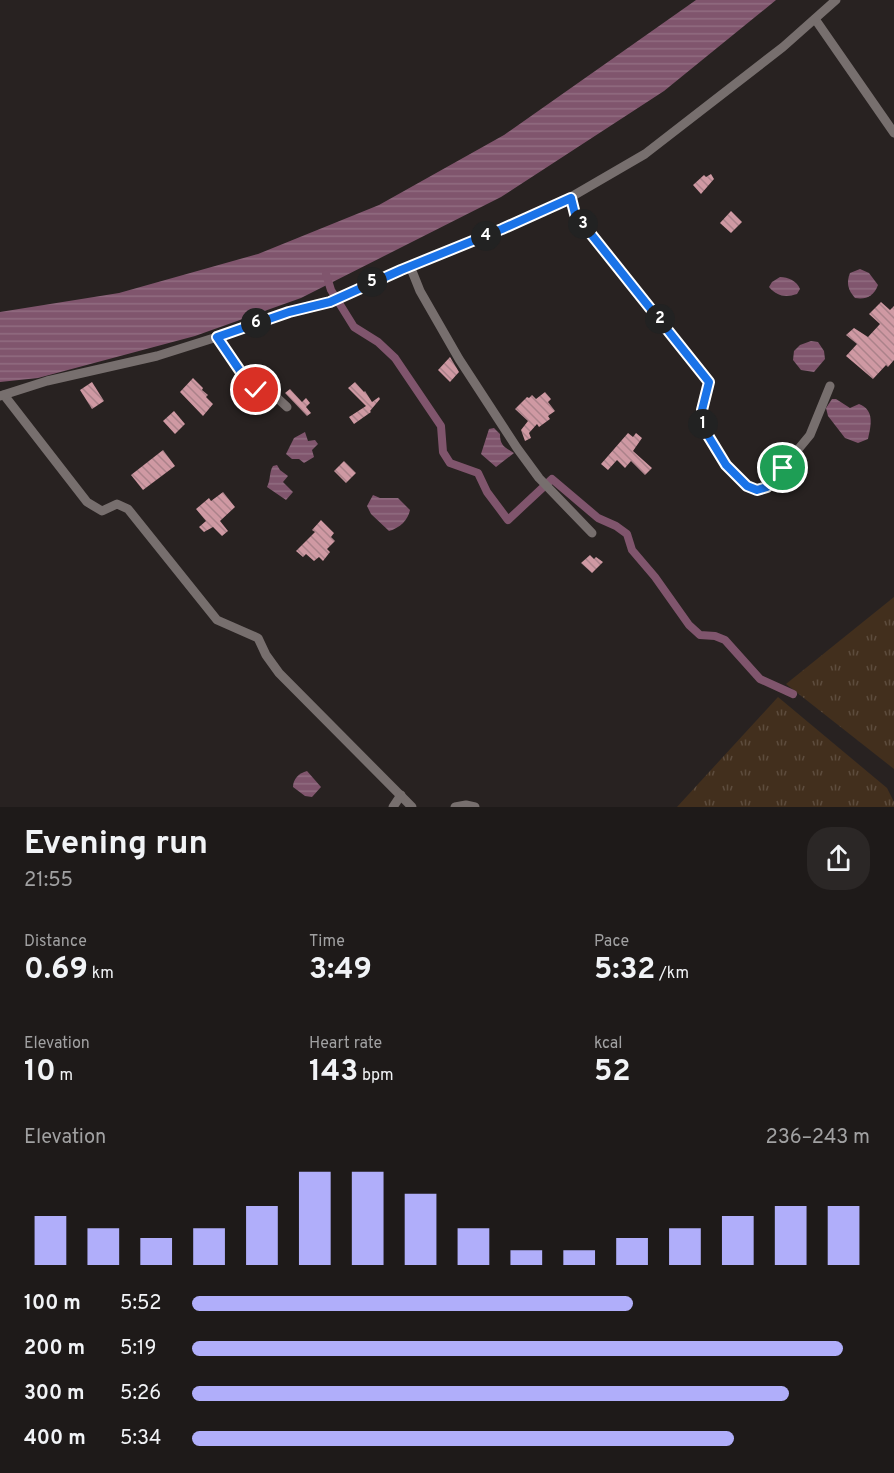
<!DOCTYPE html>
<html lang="en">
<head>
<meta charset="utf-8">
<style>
	body { margin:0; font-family:Overpass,sans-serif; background:#2b2726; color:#f1f3f6; height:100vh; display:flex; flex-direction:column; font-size:22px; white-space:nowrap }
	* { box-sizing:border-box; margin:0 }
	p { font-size:20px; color:#a1a1a2 }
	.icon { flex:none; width:33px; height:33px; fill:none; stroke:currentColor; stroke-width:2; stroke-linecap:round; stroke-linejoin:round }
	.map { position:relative; height:807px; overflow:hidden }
	.panel { display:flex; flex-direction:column; background:#1e1a19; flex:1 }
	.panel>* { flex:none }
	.pin { position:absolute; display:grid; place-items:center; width:51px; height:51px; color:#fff; margin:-26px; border:3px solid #fff; border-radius:50%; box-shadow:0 2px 6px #0007 }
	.km { position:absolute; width:30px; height:30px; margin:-15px; border-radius:50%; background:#222; color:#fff; font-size:16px; line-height:30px; text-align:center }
	.round { display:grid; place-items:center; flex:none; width:63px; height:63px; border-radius:24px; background:#2b2726 }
	.headline { display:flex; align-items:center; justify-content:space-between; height:102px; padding:0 24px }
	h1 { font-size:33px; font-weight:700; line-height:45px }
	.stats { display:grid; grid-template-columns:repeat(3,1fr); gap:9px; height:102px; padding:6px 24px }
	.stats div { display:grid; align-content:center }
	.stats b { font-size:30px; font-weight:700 }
	.stats small { font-size:16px; font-weight:400 }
	.stats p { font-size:16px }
	.chart { height:168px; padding:12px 24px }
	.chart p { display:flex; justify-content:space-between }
	.chart svg { width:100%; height:108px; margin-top:6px; stroke:#b0aefa; stroke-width:6 }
	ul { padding:0 24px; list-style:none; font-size:20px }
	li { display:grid; grid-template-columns:96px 72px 1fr; align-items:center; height:45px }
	li i { height:15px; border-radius:8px; background:#b0aefa }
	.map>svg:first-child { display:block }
</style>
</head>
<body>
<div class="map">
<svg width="894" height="807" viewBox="0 0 894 807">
	<defs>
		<pattern id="grass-tufts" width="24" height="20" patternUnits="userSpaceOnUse" patternTransform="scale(1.5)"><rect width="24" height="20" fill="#422f1d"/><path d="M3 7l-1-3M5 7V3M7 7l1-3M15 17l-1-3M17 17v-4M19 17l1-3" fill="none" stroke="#5d4c3d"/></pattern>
		<pattern id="water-rules" width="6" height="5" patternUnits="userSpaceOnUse" patternTransform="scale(1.5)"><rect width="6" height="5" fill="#80556d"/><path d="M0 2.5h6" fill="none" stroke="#916d81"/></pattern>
		<pattern id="building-back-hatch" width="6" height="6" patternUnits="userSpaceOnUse" patternTransform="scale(1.5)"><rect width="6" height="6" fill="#cf99a3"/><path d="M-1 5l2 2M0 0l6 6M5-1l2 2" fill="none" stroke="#ab828a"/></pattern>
	</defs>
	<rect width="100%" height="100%" fill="#282221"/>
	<g fill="url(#grass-tufts)">
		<polygon points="894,597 894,769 786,684"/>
		<polygon points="778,697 887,788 894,802 894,807 677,807"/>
	</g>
	<g fill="url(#water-rules)">
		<polygon points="696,0 776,0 664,91 501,197 301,298 195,336 38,378 0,382 0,312 119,293 258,254 379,205 504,135"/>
		<path d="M860,269l9,4 9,12c-4,11 -12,15 -23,13 -7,-8 -9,-15 -5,-25z"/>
		<path d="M780,277c8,0 17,4 20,12l-3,5c-12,4 -20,2 -28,-7l3,-5z"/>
		<polygon points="811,341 818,342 824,351 825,359 814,372 801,370 793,360 794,351 800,345"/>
		<path d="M832,399h4l14,9 9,-4c16,6 12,22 9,35l-10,4 -13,-5 -17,-22 -2,-8z"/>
		<path d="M494,428l6,6c0,11 4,13 14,19l-18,14 -15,-13 8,-25z"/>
		<polygon points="305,432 308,441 315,440 318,444 312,450 314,457 304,463 299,459 292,459 286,454 294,438"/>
		<path d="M277,465l3,5 8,6 -5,6 10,10 -7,8 -19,-13c4,-8 2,-15 6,-21z"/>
		<path d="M373,495l7,3h18l12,12c-2,10 -10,18 -21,21l-18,-17 -4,-8z"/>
		<path d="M307,771l14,16 -9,10 -7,-1 -12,-9c0,-8 6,-14 14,-16z"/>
	</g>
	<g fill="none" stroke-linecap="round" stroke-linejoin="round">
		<polyline stroke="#80556d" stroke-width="8" points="326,274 331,290 354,327 378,342 395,358 441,426 443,452 450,463 478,473 487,492 508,520 552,479 598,518 616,526 627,534 632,550 655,577 689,625 700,635 715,636 725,640 760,679 793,694"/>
	</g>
	<g fill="url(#building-back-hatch)">
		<polygon points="711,174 714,179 701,194 693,185 704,175 706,177"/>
		<polygon points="731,211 742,222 731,233 720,223"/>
		<polygon points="881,302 890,310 894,306 894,360 888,367 886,365 873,379 846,356 857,344 846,335 854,328 868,337 880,324 869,314"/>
		<polygon points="450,357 459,372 450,382 438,370"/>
		<polygon points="193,378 203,388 202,390 208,395 206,397 213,404 203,416 180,392"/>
		<polygon points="92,382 104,401 92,409 80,390"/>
		<polygon points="355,382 364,392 365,391 372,402 379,397 380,399 370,411 371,412 354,424 349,417 366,406 348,388"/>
		<polygon points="290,389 302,402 306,398 310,403 306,407 311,413 307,416 285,393"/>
		<polygon points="545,392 551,399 548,402 555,411 548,416 550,419 539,427 537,424 529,433 531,438 525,441 521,430 528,421 515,409 527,397 529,398 532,395 536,399"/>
		<polygon points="174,411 185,424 175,434 163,421"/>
		<polygon points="628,433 633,437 636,433 642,438 633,451 652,468 645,475 631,461 625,468 617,460 608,470 601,464"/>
		<polygon points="163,450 175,466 143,490 131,475"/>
		<polygon points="344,461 356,473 346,483 334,471"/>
		<polygon points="223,492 235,507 220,521 228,531 222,536 213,527 204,532 199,527 206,521 196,509 209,498 211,501"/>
		<polygon points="321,520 334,533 331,537 335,541 327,549 330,552 323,561 319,557 314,561 306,554 303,557 296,551 315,532 312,530"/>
		<polygon points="590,555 594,559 596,557 603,562 592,573 581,563"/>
	</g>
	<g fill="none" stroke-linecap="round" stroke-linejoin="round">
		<g stroke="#776f6e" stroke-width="9">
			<polyline points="815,19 894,133"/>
			<polyline points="571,197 575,214 709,382 702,410 704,429 726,465 747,486 757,490 767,487 810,435 830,386"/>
			<polyline points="410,266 420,291 459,359 517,448 539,478 592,533"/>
			<polyline points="217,337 249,384 256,390 273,394 287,407"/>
			<polyline points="4,395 87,502 102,511 117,504 128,509 217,620 258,638 266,655 279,673 412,807"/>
			<polyline points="0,396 47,381 157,356 217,337 289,312 330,301 401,270 502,229 571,197 645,154 783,47 836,0"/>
			<polyline points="393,807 401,795"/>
			<polyline points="455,807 466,805 475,807"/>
		</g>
	</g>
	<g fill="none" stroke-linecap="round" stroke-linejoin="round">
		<defs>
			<polyline id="route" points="256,390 249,384 217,337 289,312 330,302 401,270 502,229 571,198 575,214 709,382 702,410 704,429 726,465 747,486 757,490 767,487 783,468"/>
		</defs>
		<use href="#route" stroke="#fff" stroke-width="12"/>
		<use href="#route" stroke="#1a73e8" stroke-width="8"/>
	</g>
</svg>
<div class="pin" style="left:783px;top:468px;background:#1e9e55"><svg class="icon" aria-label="arrive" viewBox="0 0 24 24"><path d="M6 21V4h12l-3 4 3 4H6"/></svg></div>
<div class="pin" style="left:256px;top:390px;background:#d93025"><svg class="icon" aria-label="check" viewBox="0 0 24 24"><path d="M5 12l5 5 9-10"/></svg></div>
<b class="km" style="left:703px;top:424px">1</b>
<b class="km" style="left:660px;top:319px">2</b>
<b class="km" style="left:583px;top:224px">3</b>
<b class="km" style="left:486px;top:236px">4</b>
<b class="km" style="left:372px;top:282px">5</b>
<b class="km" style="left:256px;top:323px">6</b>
</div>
<section class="panel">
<div class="headline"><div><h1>Evening run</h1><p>21:55</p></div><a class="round"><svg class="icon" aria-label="share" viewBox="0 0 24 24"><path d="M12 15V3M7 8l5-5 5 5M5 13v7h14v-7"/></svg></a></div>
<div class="stats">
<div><p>Distance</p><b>0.69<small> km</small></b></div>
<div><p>Time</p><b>3:49</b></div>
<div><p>Pace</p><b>5:32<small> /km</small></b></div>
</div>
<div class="stats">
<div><p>Elevation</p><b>10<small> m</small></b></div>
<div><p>Heart rate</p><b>143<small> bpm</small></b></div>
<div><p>kcal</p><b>52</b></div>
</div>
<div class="chart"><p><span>Elevation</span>236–243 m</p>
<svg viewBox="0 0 160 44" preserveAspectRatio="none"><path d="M5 44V24M15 44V29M25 44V33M35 44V29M45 44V20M55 44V6M65 44V6M75 44V15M85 44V29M95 44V38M105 44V38M115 44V33M125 44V29M135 44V24M145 44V20M155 44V20"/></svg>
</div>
<ul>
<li><b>100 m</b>5:52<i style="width:65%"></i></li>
<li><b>200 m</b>5:19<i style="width:96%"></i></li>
<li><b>300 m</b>5:26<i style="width:88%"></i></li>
<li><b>400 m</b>5:34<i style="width:80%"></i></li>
</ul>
</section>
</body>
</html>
